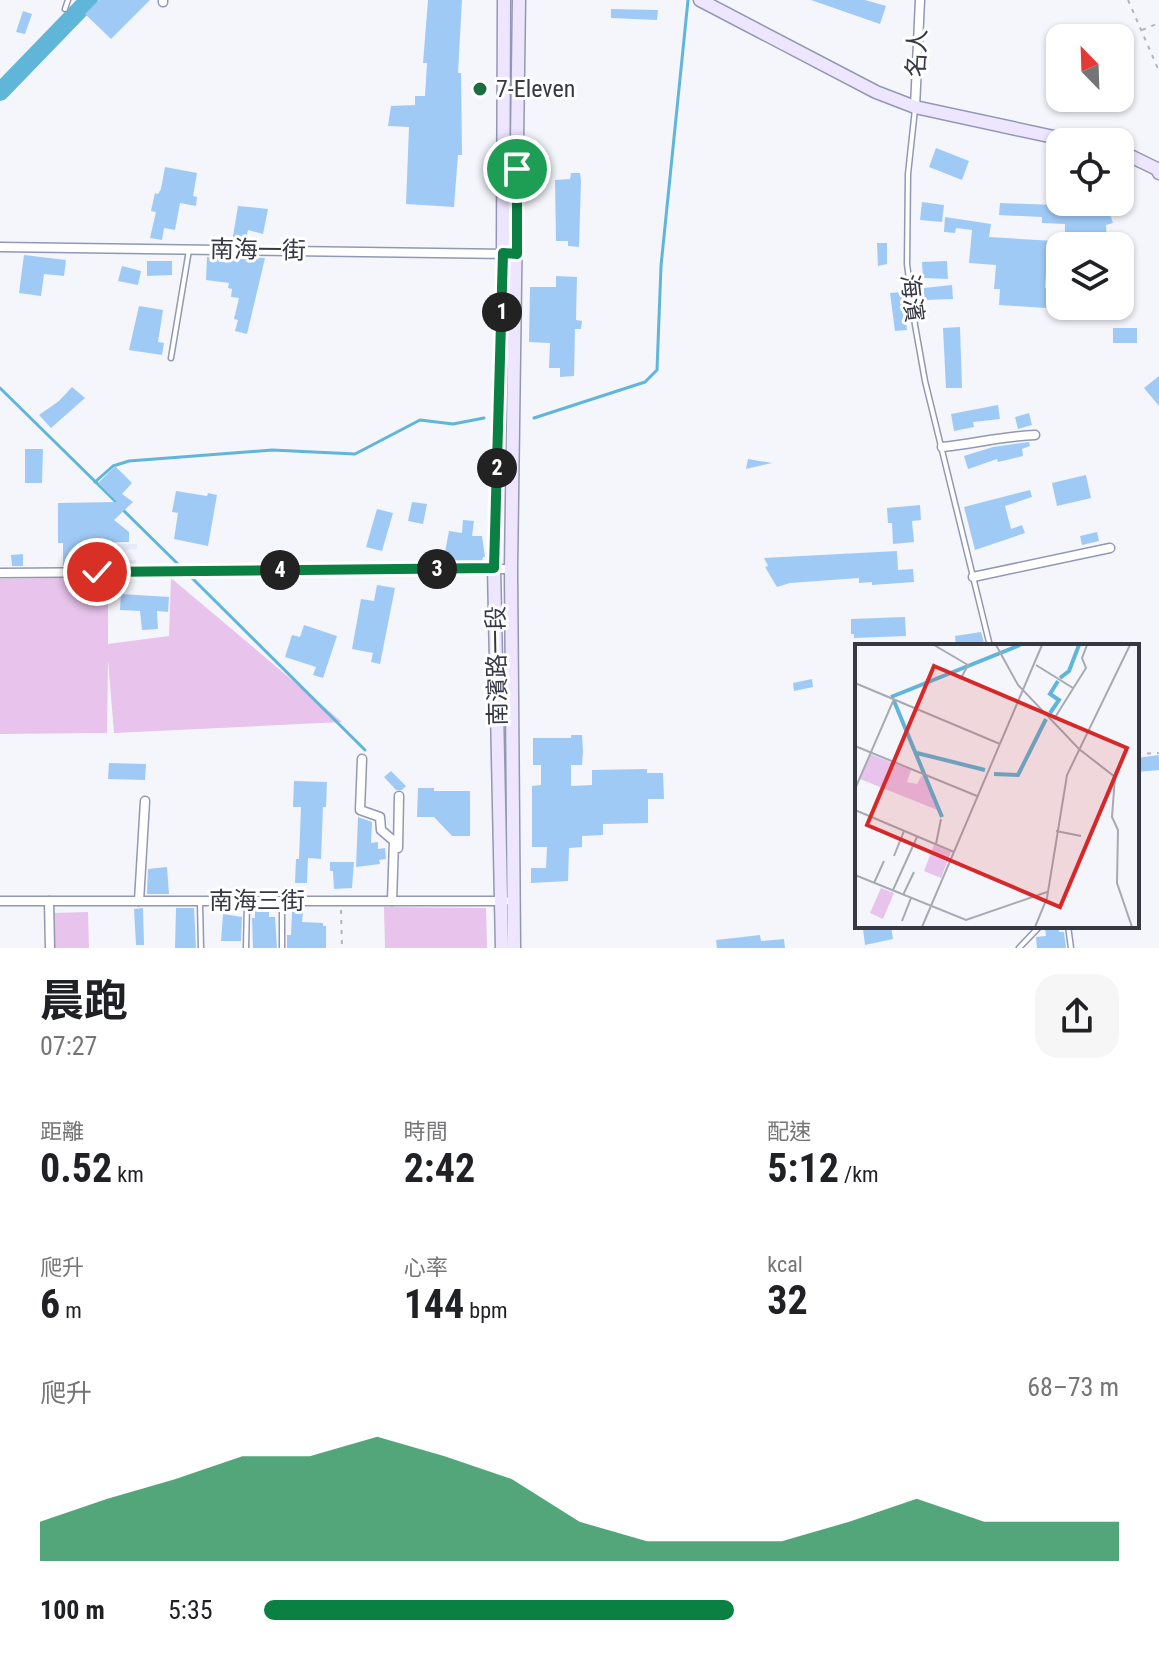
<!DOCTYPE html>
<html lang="zh-TW">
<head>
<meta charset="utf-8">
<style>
	body { margin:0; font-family:"Roboto Condensed","Noto Sans TC",sans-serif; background:#f6f6f6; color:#202124; height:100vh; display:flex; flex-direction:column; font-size:30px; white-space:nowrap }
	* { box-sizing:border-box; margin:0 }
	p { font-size:26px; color:#757577 }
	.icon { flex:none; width:44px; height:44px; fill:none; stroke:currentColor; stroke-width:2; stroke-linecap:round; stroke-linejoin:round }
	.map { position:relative; height:948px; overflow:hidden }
	.details { display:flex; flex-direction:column; background:#fff; flex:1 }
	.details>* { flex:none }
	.needle { width:52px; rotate:337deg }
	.fabs { position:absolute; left:1046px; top:24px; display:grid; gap:16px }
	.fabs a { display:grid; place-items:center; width:88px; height:88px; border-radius:16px; background:#fff; box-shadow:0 2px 6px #0004; font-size:40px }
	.pin { position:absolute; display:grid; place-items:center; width:68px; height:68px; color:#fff; margin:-34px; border:4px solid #fff; border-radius:50%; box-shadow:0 2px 8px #0007 }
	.km { position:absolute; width:40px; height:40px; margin:-20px; border-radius:50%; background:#222; color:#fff; font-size:22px; line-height:40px; text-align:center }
	.round { display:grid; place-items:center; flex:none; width:84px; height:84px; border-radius:24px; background:#f6f6f6 }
	.summary { display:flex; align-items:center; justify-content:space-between; height:136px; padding:0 40px }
	h1 { font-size:44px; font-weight:700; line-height:60px }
	.figures { display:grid; grid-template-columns:repeat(3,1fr); gap:12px; height:136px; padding:8px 40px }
	.figures div { display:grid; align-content:center }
	.figures b { font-size:40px; font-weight:700 }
	.figures small { font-size:22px; font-weight:400 }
	.figures p { font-size:22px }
	.chart { height:224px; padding:16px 40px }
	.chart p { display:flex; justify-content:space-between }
	.chart svg { width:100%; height:144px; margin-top:8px; fill:#0b8043; opacity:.7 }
	ul { padding:0 40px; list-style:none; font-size:26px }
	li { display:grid; grid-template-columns:128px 96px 1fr; align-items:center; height:60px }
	li i { height:20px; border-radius:10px; background:#0b8043 }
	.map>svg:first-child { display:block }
</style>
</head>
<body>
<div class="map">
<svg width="1159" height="948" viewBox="0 0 1159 948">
	<rect width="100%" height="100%" fill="#f4f6fc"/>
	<polygon fill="#e7ebf9" points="110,544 137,544 137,549 126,550 126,560 136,560 136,568 111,568"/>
	<g fill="#e8c3ec">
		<polygon points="108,577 108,644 169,636 171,578 342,722 114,733 108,660 107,733 0,734 0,579"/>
		<polygon points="384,907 486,908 487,948 385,948"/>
		<polygon points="88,912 89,948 53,948 52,913"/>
	</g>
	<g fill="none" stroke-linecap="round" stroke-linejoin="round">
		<g stroke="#60b6d8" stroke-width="3">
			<polyline points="0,388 117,503"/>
			<polyline points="534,418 645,382 657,370 661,266 688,0"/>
			<polyline points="95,482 113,466 129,461 272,450 355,454 420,420 453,424 484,418"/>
			<polyline points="122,509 182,568"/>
			<polyline points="188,574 365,750"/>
		</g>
		<polyline stroke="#60b6d8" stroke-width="18" points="0,92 89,0"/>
	</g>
	<g fill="#a0caf6">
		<polygon points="99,0 150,0 111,39 85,14"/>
		<polygon points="428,0 462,0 458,73 461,73 462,155 458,155 454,207 406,204 409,127 388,126 391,106 415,105 415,96 425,96 427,63 423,63"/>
		<polygon points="811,0 865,0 886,6 880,24"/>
		<polygon points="611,9 658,10 657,20 611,18"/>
		<polygon points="23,11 32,14 25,34 16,32"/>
		<polygon points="936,148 969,161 962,180 929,167"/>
		<polygon points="165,167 197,173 193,196 197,197 196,206 180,203 175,230 164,228 162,240 150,238 156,212 151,211 155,193 158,194 161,189"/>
		<polygon points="571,173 580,173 581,181 579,247 568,246 568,241 556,241 555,180 570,179"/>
		<polygon points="922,202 944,205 942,222 920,220"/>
		<polygon points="1000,203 1080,206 1080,214 1107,206 1113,223 1106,225 1107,246 1065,246 1065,224 1042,223 1042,217 999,215"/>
		<polygon points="238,206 268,209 263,234 248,230 245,243 232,242"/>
		<polygon points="945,217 991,224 989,237 1054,241 1052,272 1046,272 1045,288 1060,289 1060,309 999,305 1000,289 994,289 996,265 969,263 972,230 956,228 955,233 944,232"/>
		<polygon points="877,243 887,243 887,264 878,266"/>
		<polygon points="24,255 66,260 64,276 44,274 41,296 19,293"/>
		<polygon points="207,257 238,260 239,257 265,258 247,334 235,331 238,320 234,319 239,298 231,297 232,289 228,288 229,283 206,280"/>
		<polygon points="147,261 172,261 172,275 147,276"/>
		<polygon points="947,261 948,279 923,278 922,262"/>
		<polygon points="122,266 141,271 138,285 118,281"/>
		<polygon points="556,276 577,277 576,320 582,321 581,329 575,329 574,376 560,377 560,368 549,368 550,343 529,342 530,287 556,287"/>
		<polygon points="952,285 953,299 924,300 924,288"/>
		<polygon points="902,292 907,330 895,331 890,293"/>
		<polygon points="139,306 163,310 158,342 164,343 162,355 129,350"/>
		<polygon points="960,327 962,388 946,388 943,328"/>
		<rect x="1113" y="328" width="24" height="15"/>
		<polygon points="1159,376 1159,406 1144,388"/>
		<polygon points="72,387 85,398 51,428 39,415 59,401"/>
		<polygon points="998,405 1000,419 973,422 974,427 954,431 951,414"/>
		<polygon points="1029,413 1032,425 1018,429 1015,417"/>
		<polygon points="1029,442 1030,446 1022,449 1023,456 998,462 997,459 968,469 964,456 993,447"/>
		<polygon points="25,449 43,449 42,483 25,483"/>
		<polygon points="748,459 772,463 746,469"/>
		<polygon points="115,466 132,483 122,494 133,502 114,520 129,532 129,542 79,543 79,565 63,566 63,543 58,543 58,503 117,502 98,483"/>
		<polygon points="1086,475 1091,498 1057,506 1052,483"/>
		<polygon points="1030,490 1032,497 1005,506 1011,529 1022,525 1025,533 975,550 964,507"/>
		<polygon points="176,491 207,496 208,493 217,495 208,546 174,539 178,513 172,512"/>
		<polygon points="412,502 427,504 423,524 408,521"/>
		<polygon points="920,505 921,520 912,521 914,542 893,544 892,523 888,523 887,508"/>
		<polygon points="377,509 393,513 382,551 366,547"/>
		<polygon points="463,520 474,521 472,536 482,536 485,557 483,557 482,562 443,563 449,531 462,533"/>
		<polygon points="1097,532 1099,541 1082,545 1080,536"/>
		<polygon points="897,551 898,570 913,569 914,582 872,585 872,582 859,583 859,578 790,583 777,587 765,567 768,566 764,558"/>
		<polygon points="23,554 23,566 12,566 11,555"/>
		<polygon points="377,585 395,588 380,664 371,662 373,653 352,649 361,599 374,601"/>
		<polygon points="121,594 169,597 168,612 157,611 158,629 142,630 140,611 120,610"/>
		<polygon points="905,617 906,636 854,638 854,634 851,634 851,619"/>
		<polygon points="304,625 337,636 323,678 313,675 316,667 285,657 292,635 300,637"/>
		<polygon points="981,632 985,646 956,646 955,636"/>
		<polygon points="812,679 813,687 794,691 793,683"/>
		<polygon points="571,735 582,735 583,751 582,765 571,765 571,786 592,785 592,770 647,769 647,773 663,773 664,799 648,799 648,823 603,824 603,835 582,836 582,847 569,848 568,881 531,883 531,868 546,868 547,847 532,847 532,786 541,785 541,765 533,765 533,738 571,738"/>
		<polygon points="1159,755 1159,770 1137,772 1137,758"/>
		<polygon points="109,763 146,764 145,780 108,779"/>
		<polygon points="391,771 406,786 402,790 396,790 384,777"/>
		<polygon points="294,781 327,782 326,807 323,807 321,859 308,858 307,883 295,883 296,859 299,859 301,807 293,807"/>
		<polygon points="418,788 434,788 434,791 470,791 470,836 452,836 434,817 417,817"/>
		<polygon points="358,817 372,822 371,843 378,842 378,849 385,848 386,859 379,860 380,864 356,867"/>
		<polygon points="330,862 354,862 352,888 334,889 333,871 330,871"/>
		<polygon points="167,867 169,894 147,894 148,869"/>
		<polygon points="143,908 144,945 136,945 134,909"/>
		<polygon points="176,908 194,908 196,948 175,948"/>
		<polygon points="255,908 263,908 263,911 269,911 269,917 275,917 277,948 253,948 252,918 255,918"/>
		<polygon points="292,912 303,912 302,922 323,923 323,926 326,926 326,948 287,948 287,935 291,935"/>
		<polygon points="223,914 242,917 241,941 221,941"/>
		<polygon points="891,926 893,939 865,945 863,929"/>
		<polygon points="1058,927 1059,932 1064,932 1066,948 1037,948 1036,937 1046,936 1045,928"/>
		<polygon points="760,935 761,941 784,939 785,948 717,948 716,940"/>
	</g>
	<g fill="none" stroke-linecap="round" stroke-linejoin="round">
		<defs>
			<g id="lane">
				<polyline points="65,9 68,0"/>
				<polyline points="915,109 908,174 907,264 915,325 925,381 990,646"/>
				<polyline points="171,358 189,250"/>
				<polyline points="200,903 201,948"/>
				<polyline points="282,903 282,948"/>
				<polyline points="1068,926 1071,948"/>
				<polyline points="246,948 247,903"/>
				<polyline points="1019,948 1040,926"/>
			</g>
			<g id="street">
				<polyline points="163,2 163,0"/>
				<polyline points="915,107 920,0"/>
				<polyline points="0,247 508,254"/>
				<path d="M942,447c31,-3 62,-11 93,-12"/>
				<polyline points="0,573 511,569"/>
				<polyline points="973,577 1110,548"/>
				<polyline points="362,759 360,810 380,817 381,830 394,841 392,901"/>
				<polyline points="398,848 399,796"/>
				<polyline points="0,901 505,901"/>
				<polyline points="49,901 50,948"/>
				<polyline points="139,901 145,801"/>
			</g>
			<g id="secondary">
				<polyline points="700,0 876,92 915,107 1077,142"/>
				<polyline points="1120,151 1157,169 1159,173"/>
				<polyline points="502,948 494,568 503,253 504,0"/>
				<polyline points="514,948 511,569 519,0"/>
			</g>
		</defs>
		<use href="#lane" stroke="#9298b3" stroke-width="7"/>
		<use href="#street" stroke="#9298b3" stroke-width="11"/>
		<use href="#secondary" stroke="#9298b3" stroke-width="15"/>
		<g stroke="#b3b5bd" stroke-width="2" stroke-dasharray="4 6" stroke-linecap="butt">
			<polyline points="1128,0 1159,71"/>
			<polyline points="1142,30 1159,23"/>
			<polyline points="1137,754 1159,753"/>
			<polyline points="341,910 342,948"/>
		</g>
		<use href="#lane" stroke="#fff" stroke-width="4"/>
		<use href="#street" stroke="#fff" stroke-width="8"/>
		<use href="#secondary" stroke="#eee6fe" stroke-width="12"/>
	</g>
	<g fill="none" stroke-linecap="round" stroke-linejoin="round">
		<defs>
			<polyline id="route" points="97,572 494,568 503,253 517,254 517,169"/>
		</defs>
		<use href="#route" stroke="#fff" stroke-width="16"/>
		<use href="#route" stroke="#0b8043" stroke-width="10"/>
	</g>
	<circle fill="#1b6e40" stroke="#fff" stroke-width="3" cx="480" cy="89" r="8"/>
	<g text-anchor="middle" stroke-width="6" stroke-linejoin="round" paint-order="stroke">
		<g font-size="24" fill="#363843" stroke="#fff">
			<text transform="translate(917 53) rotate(-87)" y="8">名人</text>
			<text transform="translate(258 250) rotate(1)" y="8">南海一街</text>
			<text transform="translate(912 298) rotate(83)" y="8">海濱</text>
			<text transform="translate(497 666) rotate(-91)" y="8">南濱路一段</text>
			<text x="257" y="909">南海三街</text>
		</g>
		<g font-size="24" fill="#363843" stroke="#fff" text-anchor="start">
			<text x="496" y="97">7-Eleven</text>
		</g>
	</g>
	<g transform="translate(855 644)">
		<rect width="284" height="284" fill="#f4f6fc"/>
		<path d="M15,110l41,16 -4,12 10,2 5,-9 18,36 -80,-32zM79,201l17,7 -10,26 -17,-7zM26,244l13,5 -11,26 -13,-6z" fill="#e8c3ec"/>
		<path fill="none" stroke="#60b6d8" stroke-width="4" d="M205,34l9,-7 10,-26M36,53l129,-52M39,57l48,116M195,69l9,-13 -9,-6 8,-13M62,109l68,17M139,130l24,1 28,-56"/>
		<path fill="none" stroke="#a8aab2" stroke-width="2" d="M79,1l34,20 -7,13M141,1l22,40 61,64 36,28 -3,40 6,13 -1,53 15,44M181,21l37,23M0,39l145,61M199,75l32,-51 -4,-10 5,-13M0,102l122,50M0,145l39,-90M0,166l99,42M201,187l25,5M81,200l5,-25M39,212l10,-25M0,231l111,45 81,-28M19,239l10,-22M38,246l24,-53M48,251l11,-23M47,277l9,-23M67,283l120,-282M180,283l12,-29 20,-123 63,-130"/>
		<path fill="#d62828" fill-opacity="0.15" stroke="#d62828" stroke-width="4" d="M79,22l193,82 -67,159 -193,-82z"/>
		<rect width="284" height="284" fill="none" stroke="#363843" stroke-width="4"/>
	</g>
</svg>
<div class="fabs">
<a><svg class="needle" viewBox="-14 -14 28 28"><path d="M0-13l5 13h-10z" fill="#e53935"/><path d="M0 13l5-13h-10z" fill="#757577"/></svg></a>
<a><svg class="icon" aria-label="locate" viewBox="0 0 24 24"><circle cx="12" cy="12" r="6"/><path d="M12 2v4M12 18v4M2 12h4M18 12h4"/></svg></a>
<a><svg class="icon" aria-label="layers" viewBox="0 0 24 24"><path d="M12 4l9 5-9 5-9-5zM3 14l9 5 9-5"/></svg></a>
</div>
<div class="pin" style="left:517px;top:169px;background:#1e9e55"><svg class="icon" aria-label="arrive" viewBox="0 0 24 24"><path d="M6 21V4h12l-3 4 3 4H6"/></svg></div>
<div class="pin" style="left:97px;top:572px;background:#d93025"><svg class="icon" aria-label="check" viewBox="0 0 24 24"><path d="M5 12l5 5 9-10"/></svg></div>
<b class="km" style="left:502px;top:312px">1</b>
<b class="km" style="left:497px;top:468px">2</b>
<b class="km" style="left:437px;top:569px">3</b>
<b class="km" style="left:280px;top:570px">4</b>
</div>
<section class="details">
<div class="summary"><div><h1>晨跑</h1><p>07:27</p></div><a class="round"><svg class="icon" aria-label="share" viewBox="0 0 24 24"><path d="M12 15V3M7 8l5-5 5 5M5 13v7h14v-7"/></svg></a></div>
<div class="figures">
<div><p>距離</p><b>0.52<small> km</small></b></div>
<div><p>時間</p><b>2:42</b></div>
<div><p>配速</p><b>5:12<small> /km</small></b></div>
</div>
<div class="figures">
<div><p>爬升</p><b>6<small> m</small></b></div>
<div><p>心率</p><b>144<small> bpm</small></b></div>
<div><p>kcal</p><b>32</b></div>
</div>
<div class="chart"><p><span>爬升</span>68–73 m</p>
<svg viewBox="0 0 160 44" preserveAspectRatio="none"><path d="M0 44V32L10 25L20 19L30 12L40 12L50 6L60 12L70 19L80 32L90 38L100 38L110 38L120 32L130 25L140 32L150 32L160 32V44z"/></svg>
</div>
<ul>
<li><b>100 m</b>5:35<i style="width:55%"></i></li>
</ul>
</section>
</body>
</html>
